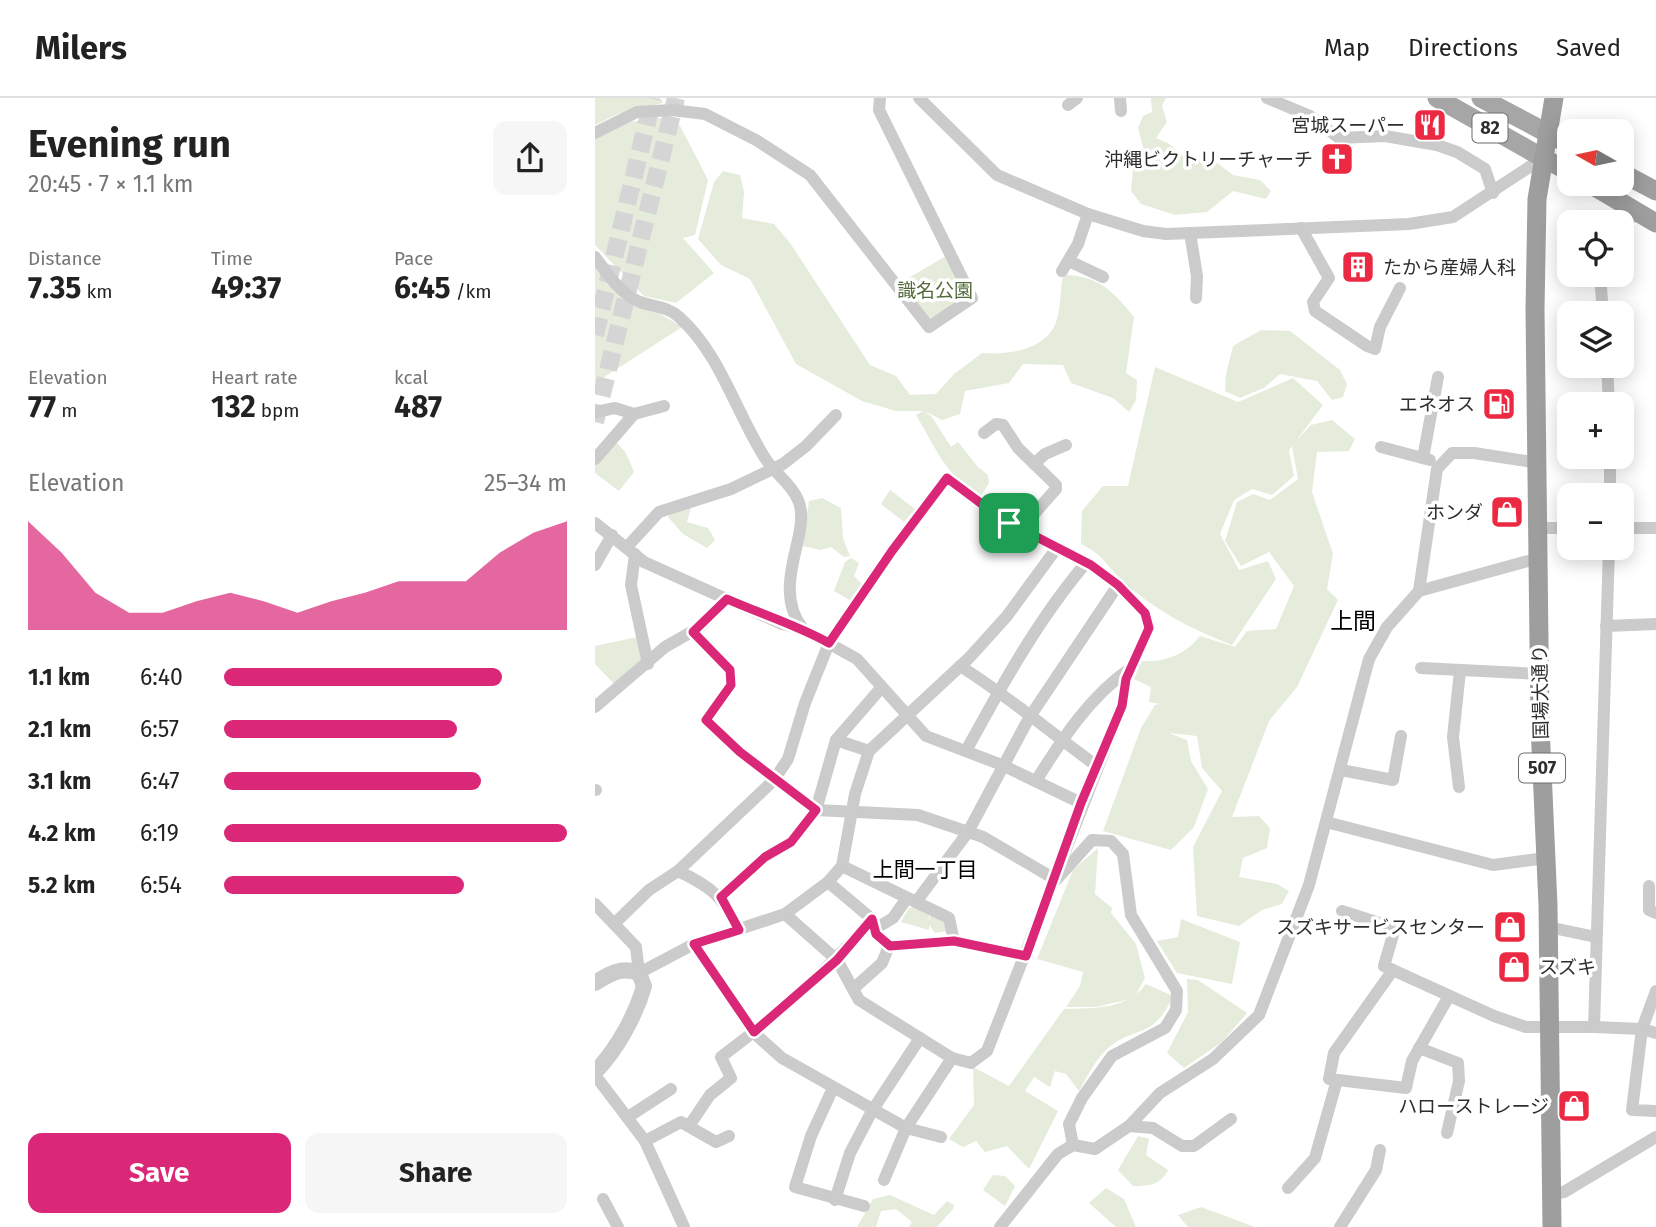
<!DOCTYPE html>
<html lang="en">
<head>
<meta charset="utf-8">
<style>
	body { margin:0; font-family:"Fira Sans","Noto Sans JP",sans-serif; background:#f6f6f6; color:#222; height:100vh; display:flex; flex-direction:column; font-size:26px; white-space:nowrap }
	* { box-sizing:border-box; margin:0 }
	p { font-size:23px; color:#767676 }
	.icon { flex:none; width:38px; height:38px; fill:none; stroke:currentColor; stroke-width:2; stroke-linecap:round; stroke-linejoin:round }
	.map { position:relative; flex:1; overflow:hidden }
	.sheet { display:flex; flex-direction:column; background:#fff; width:595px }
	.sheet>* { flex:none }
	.needle { width:46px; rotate:279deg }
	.buttons { position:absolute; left:962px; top:21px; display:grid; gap:14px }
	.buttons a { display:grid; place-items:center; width:77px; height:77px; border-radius:14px; background:#fff; box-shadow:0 4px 18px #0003; font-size:35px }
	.pin { position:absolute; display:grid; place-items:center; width:60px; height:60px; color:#fff; margin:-30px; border-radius:14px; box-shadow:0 4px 10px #0006 }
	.round { display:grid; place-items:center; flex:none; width:74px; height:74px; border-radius:14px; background:#f6f6f6 }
	.headline { display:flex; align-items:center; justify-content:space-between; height:119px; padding:0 28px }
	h1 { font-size:38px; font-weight:700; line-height:52px }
	.metrics { display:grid; grid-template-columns:repeat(3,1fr); gap:10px; height:119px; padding:7px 28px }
	.metrics div { display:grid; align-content:center }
	.metrics b { font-size:30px; font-weight:700 }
	.metrics small { font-size:19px; font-weight:400 }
	.metrics p { font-size:19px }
	.chart { height:196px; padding:14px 28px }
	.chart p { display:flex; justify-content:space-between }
	.chart svg { width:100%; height:126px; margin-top:7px; fill:#db2777; opacity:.7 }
	.primary-button { display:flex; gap:14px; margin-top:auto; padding:14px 28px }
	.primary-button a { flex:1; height:80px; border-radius:14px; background:#db2777; color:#fff; font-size:28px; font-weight:700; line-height:80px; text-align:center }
	.primary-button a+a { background:#f6f6f6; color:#222 }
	ul { padding:0 28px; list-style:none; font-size:23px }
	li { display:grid; grid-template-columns:112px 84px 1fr; align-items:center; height:52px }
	li i { height:18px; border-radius:9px; background:#db2777 }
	header { display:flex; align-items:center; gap:42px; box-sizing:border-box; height:98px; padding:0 35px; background:#fff; border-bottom:2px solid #e0e0e0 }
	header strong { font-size:33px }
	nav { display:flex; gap:38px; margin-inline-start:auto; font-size:24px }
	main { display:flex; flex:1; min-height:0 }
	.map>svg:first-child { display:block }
</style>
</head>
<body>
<header>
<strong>Milers</strong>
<nav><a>Map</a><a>Directions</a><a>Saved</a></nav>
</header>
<main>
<section class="sheet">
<div class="headline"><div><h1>Evening run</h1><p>20:45 · 7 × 1.1 km</p></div><a class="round"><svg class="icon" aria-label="share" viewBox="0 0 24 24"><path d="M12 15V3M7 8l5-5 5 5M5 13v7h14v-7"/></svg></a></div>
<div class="metrics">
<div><p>Distance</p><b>7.35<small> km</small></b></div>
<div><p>Time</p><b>49:37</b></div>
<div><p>Pace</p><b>6:45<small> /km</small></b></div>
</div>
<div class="metrics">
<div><p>Elevation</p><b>77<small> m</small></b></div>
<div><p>Heart rate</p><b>132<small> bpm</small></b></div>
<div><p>kcal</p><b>487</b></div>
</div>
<div class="chart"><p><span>Elevation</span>25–34 m</p>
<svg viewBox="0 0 160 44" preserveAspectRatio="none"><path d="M0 44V6L10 17L20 31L30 38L40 38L50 34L60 31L70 34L80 38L90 34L100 31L110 27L120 27L130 27L140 17L150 10L160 6V44z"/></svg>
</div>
<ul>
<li><b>1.1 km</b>6:40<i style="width:81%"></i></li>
<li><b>2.1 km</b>6:57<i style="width:68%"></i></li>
<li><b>3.1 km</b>6:47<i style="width:75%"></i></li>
<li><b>4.2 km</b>6:19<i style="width:100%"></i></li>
<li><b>5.2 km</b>6:54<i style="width:70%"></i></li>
</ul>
<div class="primary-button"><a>Save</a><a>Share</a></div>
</section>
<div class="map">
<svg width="1061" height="1129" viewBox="0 0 1061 1129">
	<rect width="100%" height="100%" fill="#fff"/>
	<g fill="#e5ecdb">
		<polygon points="0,0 65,0 68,5 23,16 0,27"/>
		<polygon points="556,0 571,0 567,8 572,24 561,40 573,45 590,60 613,58 638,77 665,82 676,93 671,101 638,93 612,114 580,117 546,106 536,93 538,69 551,60 543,30 548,18 557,14"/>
		<polygon points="64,20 82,22 113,82 100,137 88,140 119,175 81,205 49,198 0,147 0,41 35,24"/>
		<path d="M128,73l17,4 4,17 -2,26 32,6 16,19 80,122 26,11 14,19 26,-1 18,-20 28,-21c24,2 61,-2 73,-28 6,-14 5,-35 8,-50 35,0 50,16 71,42l-8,56 11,7 -1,20 -7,12 -16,-14 -42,-15 -8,-18 -40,-1 -14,19 -44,8 -5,23 -18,6 -18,-9 8,6 19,30 7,-5 20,25 10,8 1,8 -9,14c-36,-24 -43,-47 -64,-82l7,-4h-27l-34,-10 -66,-37 -46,-85 -29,-14 -23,-26 16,-57z"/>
		<path d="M351,158l17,34c-5,16 -19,29 -37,28l-26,-35z"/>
		<polygon points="0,168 33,206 62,214 87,229 0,285"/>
		<polygon points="666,232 695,233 745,272 752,286 748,299 737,302 722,283 685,276 669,290 645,300 630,293 631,276 638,248"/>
		<path d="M560,269l83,35 55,-24 30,27 -27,36 15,-16 21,-5 23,19 -6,12 -32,1 -5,40 21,62 -6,35 11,11 -41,87 -28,34 -37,96 27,-1 11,12 -3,20 -24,10 -4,19 38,7 12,7 -7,13 -20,6 -23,16 -42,-10 -4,-69 29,-56 -20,-23 -5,-32 -28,-3 18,7 4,21 17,28 -14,38 -23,23 -68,-19 38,-103 14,-23 5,-1 -11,-2 2,-15 -17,-8 7,-18c23,2 44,-6 59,-25l35,11 12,-16 29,-2 18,-43 -25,-34 -28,14 -16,-25 12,-39 16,-8 17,6 28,-21 -6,-33 -3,5 5,25 -22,19 -20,-6 -18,11 -14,34 19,36 29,-9 8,18 -44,66c-41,-16 -79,-35 -111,-66 -18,-17 -15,-22 -40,-35l1,-33 21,-25h25z"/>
		<polygon points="22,345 31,355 39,374 24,393 0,375 0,367"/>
		<polygon points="295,392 320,411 309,424 286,406"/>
		<polygon points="227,400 246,410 248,440 255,458 249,459 236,449 225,452 208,448 214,403"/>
		<polygon points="96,410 92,424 113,430 120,442 112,450 88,436 73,419 77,414"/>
		<polygon points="256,460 264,465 259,478 268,487 258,504 239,493 250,464"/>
		<polygon points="42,539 49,564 22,589 0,566 0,548"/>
		<polygon points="503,750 500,796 517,810 516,815 541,846 550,880 539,900 501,909 471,909 485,888 488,874 442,861 478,772"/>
		<polygon points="320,809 334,817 334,823 336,815 348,822 352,833 340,835 334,827 334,832 306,824 314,810"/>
		<polygon points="586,821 645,844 637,886 582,875 562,843 583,839"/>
		<polygon points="592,881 603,882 652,915 627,944 589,970 572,955 593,914"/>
		<path d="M551,886l27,12c-20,45 -39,29 -66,53 -12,11 -20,28 -28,42l-13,-17 -11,-3 -5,16 -16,-10 -9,14 33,20 -29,58 -22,-23 -22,6 -9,-11 -13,6 -14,-8 25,-34 -1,-38 36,19 55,-77c31,-1 62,1 82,-25z"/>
		<path d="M543,1038l11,3 -3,16 22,15c-7,15 -19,16 -35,16l-15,-16z"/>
		<polygon points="398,1077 410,1078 420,1088 410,1108 388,1092"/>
		<polygon points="511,1090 529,1101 541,1129 521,1129 494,1105"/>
		<polygon points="295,1097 339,1117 352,1103 359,1107 358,1111 342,1129 314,1129 317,1124 301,1111 286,1113 281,1129 262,1129 278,1101"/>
		<polygon points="606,1109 660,1129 593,1129 583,1117"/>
	</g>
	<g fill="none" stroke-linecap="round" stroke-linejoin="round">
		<g stroke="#d5d5d5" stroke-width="18" stroke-dasharray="18 9" stroke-linecap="butt">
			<polyline points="0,237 58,0"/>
			<polyline points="0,324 81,0"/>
		</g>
		<g stroke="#cbcbcb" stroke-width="12">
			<polyline points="324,0 402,77 493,116 548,133 571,136 814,126 858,119 948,60"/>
			<polyline points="525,0 526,13"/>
			<polyline points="672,0 715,18 744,40 790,38 842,47 862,54 890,71 898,95"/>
			<polyline points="473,7 482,0"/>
			<polyline points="0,35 42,14 77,12 110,16 161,42 215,77 334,229 377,200 284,12 285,0"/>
			<polyline points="1027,128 1042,114"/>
			<polyline points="706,130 734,180 718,204 720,213 772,248 780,251 785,229 805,190"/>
			<polyline points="595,135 602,178 601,200"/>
			<path d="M0,159c13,17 25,37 45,45 14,5 27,4 39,15 41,36 57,96 86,141 9,15 26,25 33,42 15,32 -29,85 5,129"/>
			<polyline points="474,163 508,179"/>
			<polyline points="467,173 483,146 493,116"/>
			<polyline points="1005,177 1008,215"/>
			<polyline points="1012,268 1014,306"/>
			<polyline points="0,314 20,310 39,316 69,308"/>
			<polyline points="389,335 401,326 408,327 423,350 461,387 461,391 438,417 413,424"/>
			<polyline points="786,349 835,362"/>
			<polyline points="828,360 843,279"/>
			<polyline points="0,361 39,316"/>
			<polyline points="439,366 450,356 471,347"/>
			<polyline points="1015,397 1015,359"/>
			<polyline points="0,425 49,464 187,526 208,531 262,561 331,638 407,667 486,705"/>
			<polyline points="944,430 975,430"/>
			<polyline points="1027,430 1061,430"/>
			<polyline points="32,449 64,414 136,391 188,366 211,348 241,317"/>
			<polyline points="40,456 36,487 53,566"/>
			<polyline points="0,467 17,437"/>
			<polyline points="824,493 944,460"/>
			<polyline points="1011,528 1061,526"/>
			<polyline points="98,534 135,572 136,587 111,623 145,654 221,712 323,717 388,739 458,780"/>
			<path d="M365,568c48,30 91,67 137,100"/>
			<polyline points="826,570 945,576"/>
			<polyline points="0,609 70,549 105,529 132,501"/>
			<polyline points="241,642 274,653"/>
			<path d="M371,653c35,-64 72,-132 120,-188"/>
			<polyline points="746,672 798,682 806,638"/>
			<path d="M441,683c26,-42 54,-85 95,-113"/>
			<polyline points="864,689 858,639 865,573"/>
			<polyline points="0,692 1,692"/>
			<polyline points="731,724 898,767 951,760"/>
			<polyline points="247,768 354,820 359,843"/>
			<path d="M83,773c34,16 44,25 61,59"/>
			<polyline points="461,782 497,742 516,743 528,756 536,817 582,893 581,912 570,930 517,958 487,1000 474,1026 478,1047"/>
			<polyline points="233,784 277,821 281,836 294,848 359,843 431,858"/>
			<polyline points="1054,788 1054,812 1061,815"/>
			<polyline points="126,799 170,759 196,744 221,712 241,642 286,590"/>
			<polyline points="321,804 373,734 434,620 523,487"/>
			<polyline points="0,806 41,849 44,875"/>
			<polyline points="747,813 800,830 789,868 899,918 931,929 999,929 1014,450"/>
			<polyline points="21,824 54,792 83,773 179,682 193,661 210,605 234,545 297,453 352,380 407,421 496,467 529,491 550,515 554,530 531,581 527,608 392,953 376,965 357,960 264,902 242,862 190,816"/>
			<polyline points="953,829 1001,839"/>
			<polyline points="280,831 298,820 312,800"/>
			<polyline points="99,846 159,935 187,960 311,1030 346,1039"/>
			<polyline points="798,872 739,955 734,981 811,990 817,963 854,898"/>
			<polyline points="44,875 99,846 190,816 233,784 247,768 260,696 274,653 374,560 412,518 461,451"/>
			<polyline points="258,891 287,865 294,848"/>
			<polyline points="1061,893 1047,931 1037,1012 1061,1013"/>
			<polyline points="999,929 1047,931 1061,935"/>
			<polyline points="824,950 863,965 864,983 852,1035"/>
			<polyline points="0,977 50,1043 89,1129"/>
			<polyline points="238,990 216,1038 200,1089 269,1108"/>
			<polyline points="33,1019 76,991"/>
			<path d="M94,1028l21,-31 21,-17 -10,-21c55,-41 106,-86 151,-138"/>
			<polyline points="534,1028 558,1030 587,1048 599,1048 636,1021"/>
			<polyline points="50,1043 86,1024 121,1044 134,1038"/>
			<polyline points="289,1082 311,1030 357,960"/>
			<polyline points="693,1090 720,1060 742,982"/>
			<polyline points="956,1096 969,1094 1061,1039"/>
			<polyline points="8,1101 23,1129"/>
			<polyline points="240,1102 255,1055 277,1013 325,940"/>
			<polyline points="405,1129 463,1056 478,1047 500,1051 534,1028 565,995 618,961 664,917 714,787 774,561 792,529 824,493 842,371 857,355 879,355 944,365"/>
			<polyline points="745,1129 781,1072 785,1052"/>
		</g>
		<path stroke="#cbcbcb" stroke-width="16" d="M0,885c14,-9 27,-17 44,-10l5,13c-8,29 -28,65 -49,86"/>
		<g stroke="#a6a6a6" stroke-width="19">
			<polyline points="842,0 948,60"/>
			<polyline points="886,0 952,35"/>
		</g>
		<g stroke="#9e9e9e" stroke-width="19">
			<polyline points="952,35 975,47"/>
			<polyline points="948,60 975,74"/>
			<polyline points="1027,75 1061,93"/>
			<polyline points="995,86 1061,125"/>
			<polyline points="957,1129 953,807 945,627 940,212 942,101 959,0"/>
		</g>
	</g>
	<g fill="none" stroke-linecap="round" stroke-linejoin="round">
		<defs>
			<path id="route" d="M352,380l55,41 89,46 27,20 27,28 4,15 -23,51 -4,27 -41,97 -55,153 -72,-15 -64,5 -14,-12 -4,-15 -35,41 -83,72 -60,-88 45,-14 -18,-33 44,-40 26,-15 25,-32 -76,-58 -34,-32 25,-35 -1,-15 -37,-38 34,-33c34,15 70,26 102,44l63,-92z"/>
		</defs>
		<use href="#route" stroke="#fff" stroke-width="14"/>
		<use href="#route" stroke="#db2777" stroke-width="9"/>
	</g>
	<defs>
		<symbol id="restaurant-square" viewBox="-11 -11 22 22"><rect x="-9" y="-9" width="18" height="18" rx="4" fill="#ec2942" stroke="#fff"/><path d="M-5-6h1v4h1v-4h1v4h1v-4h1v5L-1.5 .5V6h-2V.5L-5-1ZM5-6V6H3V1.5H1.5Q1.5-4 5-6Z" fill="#fff"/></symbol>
		<symbol id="church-square" viewBox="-11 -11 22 22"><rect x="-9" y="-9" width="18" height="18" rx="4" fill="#ec2942" stroke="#fff"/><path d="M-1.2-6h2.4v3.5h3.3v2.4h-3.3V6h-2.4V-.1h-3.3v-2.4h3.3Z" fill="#fff"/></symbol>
		<symbol id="building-square" viewBox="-11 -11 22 22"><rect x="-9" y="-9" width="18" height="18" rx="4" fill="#ec2942" stroke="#fff"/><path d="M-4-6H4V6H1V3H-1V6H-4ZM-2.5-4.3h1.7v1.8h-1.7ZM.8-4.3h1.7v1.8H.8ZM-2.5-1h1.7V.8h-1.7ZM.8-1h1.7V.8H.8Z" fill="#fff"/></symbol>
		<symbol id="fuel-square" viewBox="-11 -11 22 22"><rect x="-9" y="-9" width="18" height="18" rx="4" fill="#ec2942" stroke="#fff"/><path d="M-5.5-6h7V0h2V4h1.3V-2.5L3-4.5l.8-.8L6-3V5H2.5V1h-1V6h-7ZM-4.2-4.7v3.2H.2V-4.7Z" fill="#fff"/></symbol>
		<symbol id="shop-square" viewBox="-11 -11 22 22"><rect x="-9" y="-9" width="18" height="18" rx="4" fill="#ec2942" stroke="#fff"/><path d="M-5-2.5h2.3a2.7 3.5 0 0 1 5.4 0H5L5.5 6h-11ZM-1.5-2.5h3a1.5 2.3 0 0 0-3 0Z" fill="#fff"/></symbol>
	</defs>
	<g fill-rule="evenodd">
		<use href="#restaurant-square" x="816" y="8" width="38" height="38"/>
		<use href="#church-square" x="723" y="42" width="38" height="38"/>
		<use href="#building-square" x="744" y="150" width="38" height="38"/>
		<use href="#fuel-square" x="885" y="287" width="38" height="38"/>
		<use href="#shop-square" x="893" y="395" width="38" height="38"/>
		<use href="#shop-square" x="896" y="810" width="38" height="38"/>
		<use href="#shop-square" x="900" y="850" width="38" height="38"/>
		<use href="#shop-square" x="960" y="989" width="38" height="38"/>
	</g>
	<g text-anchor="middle" stroke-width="7" stroke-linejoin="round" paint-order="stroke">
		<g fill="#fff" stroke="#6d6d6d" stroke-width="2">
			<rect x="877.5" y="15.5" width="35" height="29" rx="5"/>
			<rect x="924" y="655.5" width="46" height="29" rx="5"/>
		</g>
		<g font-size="18" font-weight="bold" fill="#2e2e2e">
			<text x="895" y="36">82</text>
			<text x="947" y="676">507</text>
		</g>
		<g font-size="19" fill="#2e2e2e" stroke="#fff" text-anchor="end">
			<text x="810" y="34">宮城スーパー</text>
			<text x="718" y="68">沖縄ビクトリーチャーチ</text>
			<text x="788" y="176" text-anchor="start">たから産婦人科</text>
			<text x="880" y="313">エネオス</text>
			<text x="888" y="421">ホンダ</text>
			<text x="890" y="836">スズキサービスセンター</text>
			<text x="944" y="876" text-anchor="start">スズキ</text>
			<text x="954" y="1015">ハローストレージ</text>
		</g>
		<g font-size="19" fill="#536b3a" stroke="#fff">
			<text x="340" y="199">識名公園</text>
		</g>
		<g font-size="19" fill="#2e2e2e" stroke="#fff">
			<text transform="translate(945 594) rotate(-91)" y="7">国場大通り</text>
		</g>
		<g font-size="21" fill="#000" stroke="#fff">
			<text x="330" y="779">上間一丁目</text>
		</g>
		<g font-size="23" fill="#000" stroke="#fff">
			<text x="758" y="531">上間</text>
		</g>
	</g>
</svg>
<div class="buttons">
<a><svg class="needle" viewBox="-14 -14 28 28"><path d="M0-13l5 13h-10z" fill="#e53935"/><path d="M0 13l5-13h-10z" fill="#767676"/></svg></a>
<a><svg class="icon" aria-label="locate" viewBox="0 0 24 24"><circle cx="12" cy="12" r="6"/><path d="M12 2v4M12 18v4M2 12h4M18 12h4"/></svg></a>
<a><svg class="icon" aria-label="layers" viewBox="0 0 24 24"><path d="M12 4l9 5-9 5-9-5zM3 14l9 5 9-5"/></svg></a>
<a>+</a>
<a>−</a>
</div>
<div class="pin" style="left:414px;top:425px;background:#1e9e55"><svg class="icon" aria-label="arrive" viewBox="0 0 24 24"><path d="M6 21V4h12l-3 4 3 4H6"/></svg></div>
</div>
</main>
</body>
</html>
